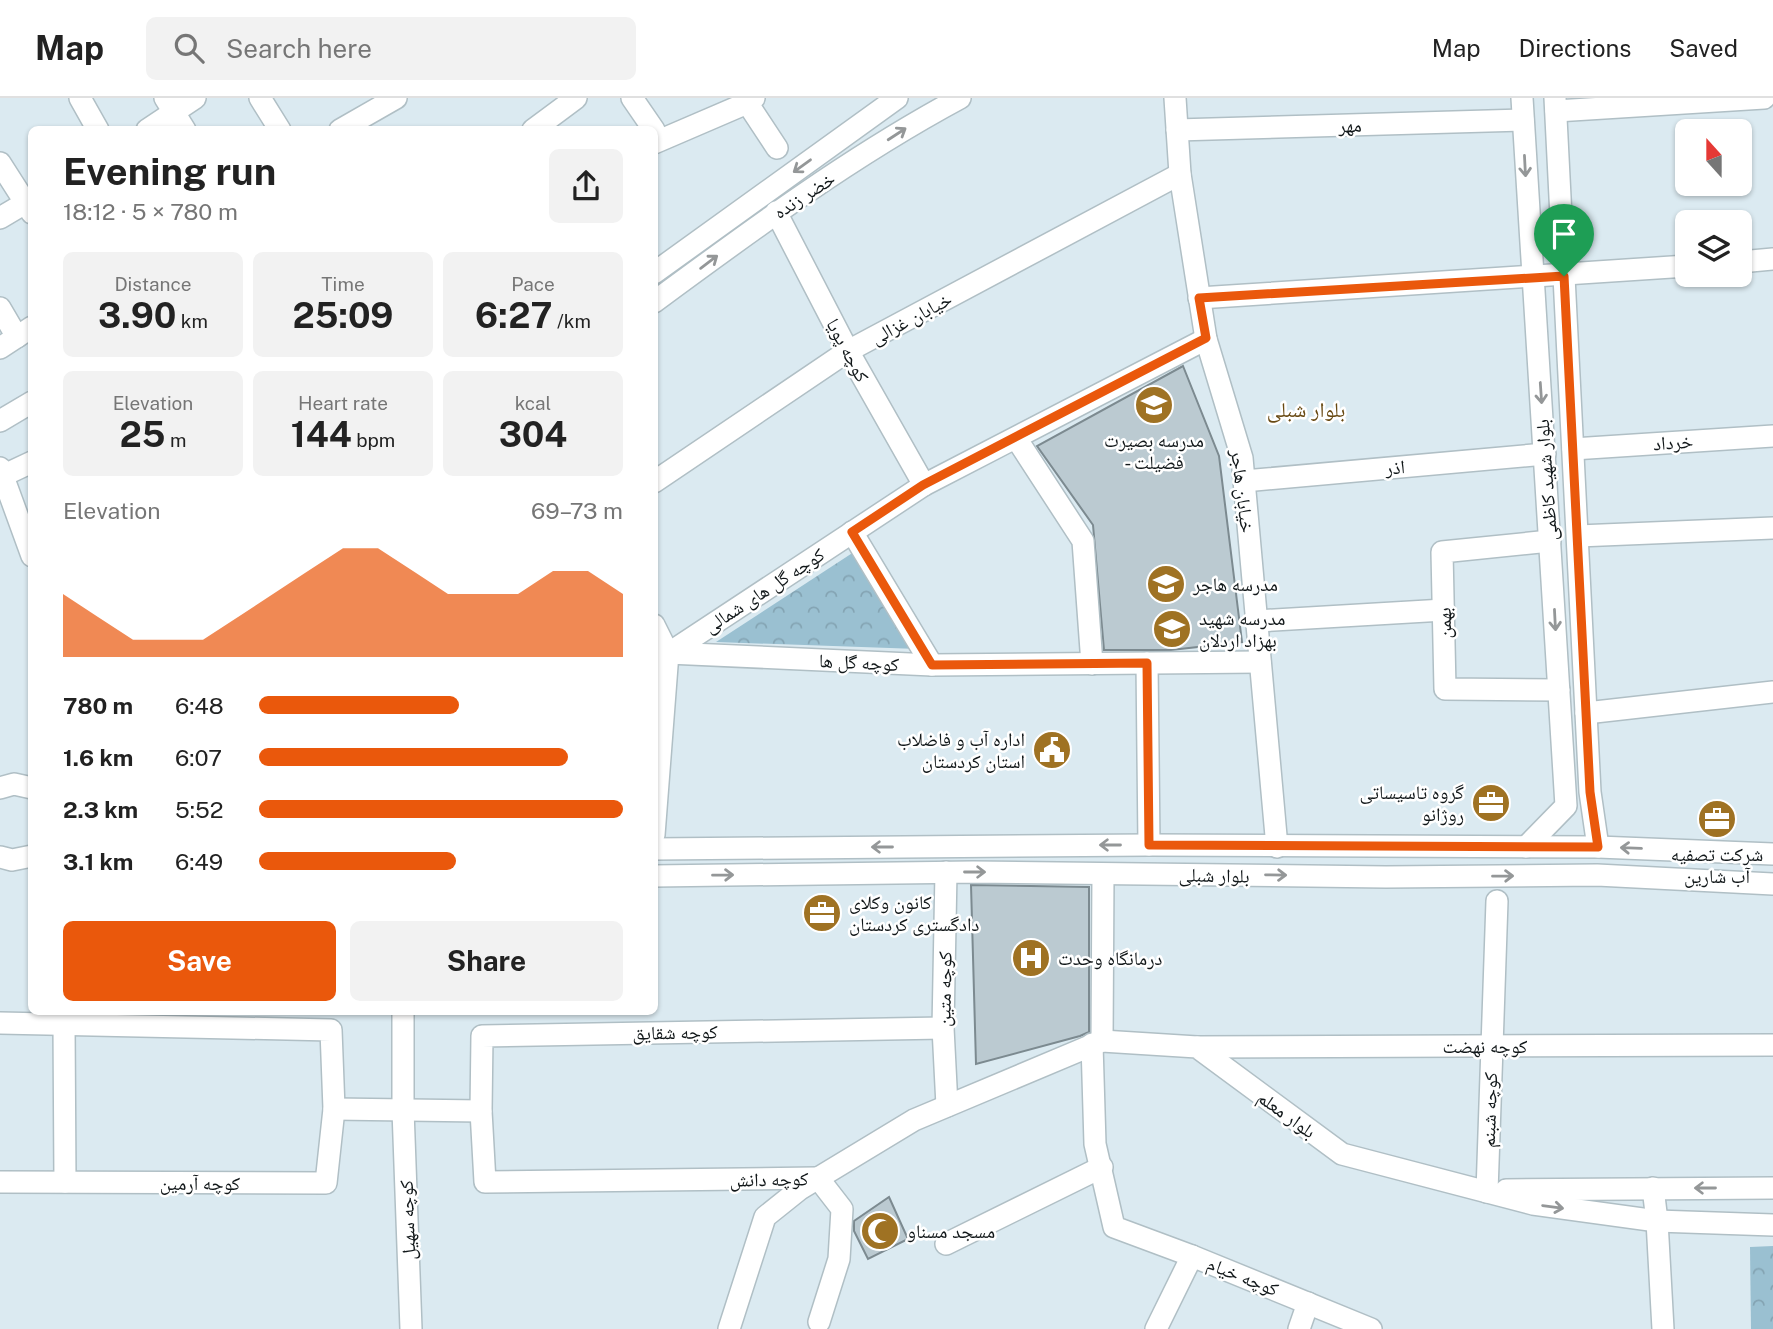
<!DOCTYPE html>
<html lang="en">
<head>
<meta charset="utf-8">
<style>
	body { margin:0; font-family:"Public Sans","Noto Naskh Arabic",sans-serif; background:#f2f2f2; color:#222; height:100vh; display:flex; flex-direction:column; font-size:26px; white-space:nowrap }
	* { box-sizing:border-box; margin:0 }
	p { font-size:23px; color:#767676 }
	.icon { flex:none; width:38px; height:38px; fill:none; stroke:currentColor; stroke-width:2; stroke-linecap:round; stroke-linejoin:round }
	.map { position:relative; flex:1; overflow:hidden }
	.details { position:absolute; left:28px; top:28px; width:630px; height:889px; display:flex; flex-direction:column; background:#fff; border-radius:10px; box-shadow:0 2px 5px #0004 }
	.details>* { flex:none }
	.needle { width:46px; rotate:339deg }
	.fabs { position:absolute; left:1675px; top:21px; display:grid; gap:14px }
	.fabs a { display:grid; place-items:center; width:77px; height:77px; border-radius:10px; background:#fff; box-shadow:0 2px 5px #0004; font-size:35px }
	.pin { position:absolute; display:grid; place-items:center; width:60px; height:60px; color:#fff; margin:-72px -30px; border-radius:50% 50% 50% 0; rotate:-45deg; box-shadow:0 0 7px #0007 }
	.pin .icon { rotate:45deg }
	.round { display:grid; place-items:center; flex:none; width:74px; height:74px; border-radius:10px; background:#f2f2f2 }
	.headline { display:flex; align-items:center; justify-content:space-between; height:119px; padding:0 35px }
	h1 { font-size:38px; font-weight:700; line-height:52px }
	.stats { display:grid; grid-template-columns:repeat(3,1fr); gap:10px; height:119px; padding:7px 35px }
	.stats div { display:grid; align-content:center; border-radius:10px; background:#f2f2f2; text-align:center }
	.stats b { font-size:35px; font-weight:700 }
	.stats small { font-size:19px; font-weight:400 }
	.stats p { font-size:19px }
	.chart { height:196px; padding:14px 35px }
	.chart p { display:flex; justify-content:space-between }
	.chart svg { width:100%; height:126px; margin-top:7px; fill:#ea580c; opacity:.7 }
	.primary-button { display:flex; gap:14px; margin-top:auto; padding:14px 35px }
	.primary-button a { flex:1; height:80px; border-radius:10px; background:#ea580c; color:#fff; font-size:28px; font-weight:700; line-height:80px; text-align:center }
	.primary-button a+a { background:#f2f2f2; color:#222 }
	ul { padding:0 35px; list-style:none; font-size:23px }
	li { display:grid; grid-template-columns:112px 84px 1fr; align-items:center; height:52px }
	li i { height:18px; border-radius:9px; background:#ea580c }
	header { display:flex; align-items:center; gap:42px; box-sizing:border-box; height:98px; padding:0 35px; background:#fff; border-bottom:2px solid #e0e0e0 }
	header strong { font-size:33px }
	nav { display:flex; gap:38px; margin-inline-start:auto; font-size:24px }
	.search { width:490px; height:63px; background:#f2f2f2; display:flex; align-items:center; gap:18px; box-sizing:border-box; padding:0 24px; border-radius:10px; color:#767676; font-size:26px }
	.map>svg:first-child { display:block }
</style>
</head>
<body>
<header>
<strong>Map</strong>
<div class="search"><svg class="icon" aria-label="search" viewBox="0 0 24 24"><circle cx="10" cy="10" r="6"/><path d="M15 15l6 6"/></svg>Search here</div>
<nav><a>Map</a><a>Directions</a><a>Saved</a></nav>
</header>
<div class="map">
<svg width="1773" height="1231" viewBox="0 0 1773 1231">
	<defs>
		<pattern id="park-crowns" width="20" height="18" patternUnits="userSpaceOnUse" patternTransform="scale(1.75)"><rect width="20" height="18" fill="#9ac0d1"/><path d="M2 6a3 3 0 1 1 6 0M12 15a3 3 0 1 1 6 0" fill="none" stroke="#84a4b3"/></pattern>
	</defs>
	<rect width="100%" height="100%" fill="#dbeaf1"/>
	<g fill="url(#park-crowns)">
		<polygon points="860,450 918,551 716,544"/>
		<polygon points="1773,1148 1773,1231 1751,1231 1750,1149"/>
	</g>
	<g fill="#bbcad1" stroke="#7c8a90" stroke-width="2">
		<polygon points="1183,268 1219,358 1242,544 1171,552 1104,552 1093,427 1037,348"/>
		<polygon points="971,787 1089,789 1089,934 1080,938 976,966"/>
		<polygon points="889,1099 908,1141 868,1161 854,1133 854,1123"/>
	</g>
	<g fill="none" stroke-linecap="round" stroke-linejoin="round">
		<defs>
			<g id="minor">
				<polyline points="80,0 98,32"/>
				<polyline points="165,0 185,32"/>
				<polyline points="260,0 280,32"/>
				<polyline points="632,0 654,32"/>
				<polyline points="744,0 777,50"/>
				<polyline points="1175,0 1180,76 1206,241 1242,360 1277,749"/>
				<polyline points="1522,0 1566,708 1526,749"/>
				<polyline points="1555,0 1590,694 1598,749"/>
				<polyline points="1556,13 1764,0"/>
				<polyline points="147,32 195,0"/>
				<polyline points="340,32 396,0"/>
				<polyline points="533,32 576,0"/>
				<polyline points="1177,32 1523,22"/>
				<polyline points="654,45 747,5 754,0"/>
				<polyline points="0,65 32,115"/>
				<polyline points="776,114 848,253 924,387"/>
				<polyline points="0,120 32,101"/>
				<polyline points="1740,164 1773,161"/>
				<polyline points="654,175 897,0"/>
				<polyline points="1199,200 1687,168"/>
				<path d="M654,204c99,-73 198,-146 306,-204"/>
				<polyline points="0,210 17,239"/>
				<polyline points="0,250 32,229"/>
				<polyline points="0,323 32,304"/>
				<polyline points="1016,340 1083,443 1092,566"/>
				<polyline points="1573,351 1773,338"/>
				<polyline points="0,370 32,458"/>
				<polyline points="0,379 32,364"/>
				<polyline points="1244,383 1545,356"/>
				<polyline points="654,384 848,253 1180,76"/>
				<polyline points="852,434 932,567"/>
				<polyline points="1578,438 1773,430"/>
				<polyline points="1550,443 1442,454 1445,591 1559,592"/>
				<polyline points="1257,523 1444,512"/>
				<polyline points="654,527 668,555"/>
				<polyline points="668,555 932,567 1260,564"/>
				<polyline points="654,565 924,387 1206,241"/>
				<polyline points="1147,565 1149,747"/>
				<polyline points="1586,615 1773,594"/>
				<polyline points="0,690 14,686 32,690"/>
				<polyline points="654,737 668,555"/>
				<polyline points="654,751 1149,747 1598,749 1773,756"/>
				<polyline points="0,759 12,762 32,758"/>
				<polyline points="946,774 943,930 947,1008"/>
				<polyline points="654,778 973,774 1386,779 1597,777 1773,786"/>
				<polyline points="403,914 403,1012 411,1231"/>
				<polyline points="0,925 331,932 334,1011 326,1085 0,1084"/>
				<polyline points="64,926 65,1084"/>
				<polyline points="1102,943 1103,776"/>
				<polyline points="1092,946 1095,1046 1114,1129 1192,1158 1371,1231"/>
				<polyline points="1197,949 1773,947"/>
				<polyline points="334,1011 481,1013"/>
				<polyline points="816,1080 485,1084 481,1013 482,938 943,930"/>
				<polyline points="818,1080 842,1111 839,1161 819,1224"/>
				<polyline points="1653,1090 1657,1123 1663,1231"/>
				<polyline points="1506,1092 1773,1090"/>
				<polyline points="1487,1094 1497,803"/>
				<polyline points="946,1146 1102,1069"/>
				<polyline points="729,1231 765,1119 800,1091 914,1022 1102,943 1197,949 1342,1056 1533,1106 1657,1123 1773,1127"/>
				<polyline points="1156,1231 1192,1158"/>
				<polyline points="1299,1231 1308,1205"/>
			</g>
		</defs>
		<use href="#minor" stroke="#b0bfc5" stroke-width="24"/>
		<use href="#minor" stroke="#fff" stroke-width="21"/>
	</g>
	<defs><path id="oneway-shaft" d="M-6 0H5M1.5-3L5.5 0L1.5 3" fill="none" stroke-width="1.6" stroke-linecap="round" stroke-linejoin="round" transform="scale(1.75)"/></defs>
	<g stroke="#949798">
		<use href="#oneway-shaft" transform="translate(897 36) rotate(-33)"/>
		<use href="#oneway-shaft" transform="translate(802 68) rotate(144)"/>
		<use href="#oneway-shaft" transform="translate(1525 68) rotate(87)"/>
		<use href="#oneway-shaft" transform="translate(709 164) rotate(-37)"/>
		<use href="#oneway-shaft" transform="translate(1541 295) rotate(86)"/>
		<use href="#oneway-shaft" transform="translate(1555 522) rotate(87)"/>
		<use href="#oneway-shaft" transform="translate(1110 747) rotate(180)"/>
		<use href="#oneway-shaft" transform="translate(882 749) rotate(180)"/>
		<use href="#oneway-shaft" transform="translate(1631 750) rotate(-178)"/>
		<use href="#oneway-shaft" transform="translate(975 774)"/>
		<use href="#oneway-shaft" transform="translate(723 777) rotate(-1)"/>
		<use href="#oneway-shaft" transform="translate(1276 777) rotate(1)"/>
		<use href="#oneway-shaft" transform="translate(1503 778) rotate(-1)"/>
		<use href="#oneway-shaft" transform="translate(1705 1090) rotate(180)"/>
		<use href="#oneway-shaft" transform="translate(1553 1109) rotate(8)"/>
	</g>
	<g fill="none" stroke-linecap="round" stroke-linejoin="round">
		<defs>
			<polygon id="route" points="1564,178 1590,694 1598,749 1149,747 1147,565 932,567 852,434 923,387 1206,240 1199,200"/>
		</defs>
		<use href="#route" stroke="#fff" stroke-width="14"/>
		<use href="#route" stroke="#ea580c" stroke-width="9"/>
	</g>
	<defs>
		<symbol id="school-disc" viewBox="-11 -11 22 22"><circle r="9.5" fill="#9f7223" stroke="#fff"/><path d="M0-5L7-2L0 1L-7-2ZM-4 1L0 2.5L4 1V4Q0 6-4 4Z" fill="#fff"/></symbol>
		<symbol id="civic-disc" viewBox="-11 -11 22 22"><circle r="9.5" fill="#9f7223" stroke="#fff"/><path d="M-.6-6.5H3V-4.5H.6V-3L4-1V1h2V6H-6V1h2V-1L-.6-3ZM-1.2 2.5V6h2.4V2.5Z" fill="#fff"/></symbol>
		<symbol id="office-disc" viewBox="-11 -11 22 22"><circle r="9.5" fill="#9f7223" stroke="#fff"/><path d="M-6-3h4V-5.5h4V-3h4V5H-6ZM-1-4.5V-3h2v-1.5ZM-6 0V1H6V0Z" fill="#fff"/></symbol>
		<symbol id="hospital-disc" viewBox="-11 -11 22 22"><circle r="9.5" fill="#9f7223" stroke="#fff"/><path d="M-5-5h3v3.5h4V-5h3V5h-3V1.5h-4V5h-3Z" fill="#fff"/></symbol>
		<symbol id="mosque-disc" viewBox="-11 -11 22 22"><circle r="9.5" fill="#9f7223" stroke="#fff"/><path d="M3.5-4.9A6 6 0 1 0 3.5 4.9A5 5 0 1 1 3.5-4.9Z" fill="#fff"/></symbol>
	</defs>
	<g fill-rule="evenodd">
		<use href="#school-disc" x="1132" y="285" width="44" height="44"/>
		<use href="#school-disc" x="1144" y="464" width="44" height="44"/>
		<use href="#school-disc" x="1150" y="509" width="44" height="44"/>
		<use href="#civic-disc" x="1030" y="630" width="44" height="44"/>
		<use href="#office-disc" x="1469" y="683" width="44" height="44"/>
		<use href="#office-disc" x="1695" y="699" width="44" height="44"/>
		<use href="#office-disc" x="800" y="793" width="44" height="44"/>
		<use href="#hospital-disc" x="1009" y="838" width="44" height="44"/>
		<use href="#mosque-disc" x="858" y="1111" width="44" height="44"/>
	</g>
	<g text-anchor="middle" stroke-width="5" stroke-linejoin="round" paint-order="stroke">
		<g font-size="19" fill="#111719" stroke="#fff">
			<text transform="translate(1350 27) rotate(-2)" y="7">مهر</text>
			<text transform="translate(804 97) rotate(-33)" y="7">خضر زنده</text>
			<text transform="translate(911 220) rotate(-28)" y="7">خیابان غزالی</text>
			<text transform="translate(848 252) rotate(62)" y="7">کوچه پویا</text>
			<text transform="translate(1673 344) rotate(-4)" y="7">خرداد</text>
			<text transform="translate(1395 369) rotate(-5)" y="7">اذر</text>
			<text transform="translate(1546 382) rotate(-94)" y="7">بلوار شهید کاظمی</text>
			<text transform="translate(1243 393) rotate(83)" y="7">خیابان هاجر</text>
			<text transform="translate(764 492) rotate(-33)" y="7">کوچه گل های شمالی</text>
			<text transform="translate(1444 525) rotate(-91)" y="7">بهمن</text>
			<text transform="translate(859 564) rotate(3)" y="7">کوچه گل ها</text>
			<text transform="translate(1214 777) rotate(1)" y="7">بلوار شبلی</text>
			<text transform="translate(944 891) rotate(-89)" y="7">کوچه متین</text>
			<text transform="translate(675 934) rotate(-1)" y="7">کوچه شقایق</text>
			<text x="1485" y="955">کوچه نهضت</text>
			<text transform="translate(1489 1012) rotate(-88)" y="7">کوچه شبنم</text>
			<text transform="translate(1287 1016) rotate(36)" y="7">بلوار معلم</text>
			<text transform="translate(769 1081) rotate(-1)" y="7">کوچه دانش</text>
			<text x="200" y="1092">کوچه آرمین</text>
			<text transform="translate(407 1122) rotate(-92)" y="7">کوچه سهیل</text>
			<text transform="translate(1243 1178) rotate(22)" y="7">کوچه خیام</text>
		</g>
		<g font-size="19" fill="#111719" stroke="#fff" text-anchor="start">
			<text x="1154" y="349" text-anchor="middle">مدرسه بصیرت<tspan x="1154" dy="22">- فضیلت</tspan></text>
			<text x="1193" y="493">مدرسه هاجر</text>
			<text x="1199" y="527">مدرسه شهید<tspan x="1199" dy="22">بهزاد اردلان</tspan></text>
			<text x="1025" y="648" text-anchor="end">اداره آب و فاضلاب<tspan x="1025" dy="22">استان کردستان</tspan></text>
			<text x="1464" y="701" text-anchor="end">گروه تاسیساتی<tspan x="1464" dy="22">روژانو</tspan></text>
			<text x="1717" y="763" text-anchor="middle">شرکت تصفیه<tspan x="1717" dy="22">آب شارین</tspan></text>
			<text x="849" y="811">کانون وکلای<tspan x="849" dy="22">دادگستری کردستان</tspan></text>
			<text x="1058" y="867">درمانگاه وحدت</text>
			<text x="907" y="1140">مسجد مسناو</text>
		</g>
		<g font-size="21" fill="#684912" stroke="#fff">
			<text x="1306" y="319">بلوار شبلی</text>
		</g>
	</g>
</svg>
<div class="fabs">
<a><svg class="needle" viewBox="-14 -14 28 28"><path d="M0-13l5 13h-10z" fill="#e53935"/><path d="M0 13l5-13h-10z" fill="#767676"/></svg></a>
<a><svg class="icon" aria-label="layers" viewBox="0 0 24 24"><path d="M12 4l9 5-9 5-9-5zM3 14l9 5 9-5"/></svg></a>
</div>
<div class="pin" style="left:1564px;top:178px;background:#1e9e55"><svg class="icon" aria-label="arrive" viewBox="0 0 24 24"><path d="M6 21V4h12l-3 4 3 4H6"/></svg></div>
<section class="details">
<div class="headline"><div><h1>Evening run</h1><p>18:12 · 5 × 780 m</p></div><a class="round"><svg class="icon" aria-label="share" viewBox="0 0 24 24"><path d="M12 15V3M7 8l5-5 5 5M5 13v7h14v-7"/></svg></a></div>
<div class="stats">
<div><p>Distance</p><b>3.90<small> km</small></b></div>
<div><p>Time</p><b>25:09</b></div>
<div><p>Pace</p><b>6:27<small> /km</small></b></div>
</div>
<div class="stats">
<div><p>Elevation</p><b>25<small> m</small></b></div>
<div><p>Heart rate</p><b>144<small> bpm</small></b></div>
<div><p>kcal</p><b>304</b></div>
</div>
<div class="chart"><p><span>Elevation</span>69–73 m</p>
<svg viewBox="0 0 160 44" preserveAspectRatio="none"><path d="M0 44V22L10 30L20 38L30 38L40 38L50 30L60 22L70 14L80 6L90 6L100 14L110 22L120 22L130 22L140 14L150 14L160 22V44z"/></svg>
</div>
<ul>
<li><b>780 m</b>6:48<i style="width:55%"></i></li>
<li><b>1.6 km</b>6:07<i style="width:85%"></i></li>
<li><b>2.3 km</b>5:52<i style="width:100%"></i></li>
<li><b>3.1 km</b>6:49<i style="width:54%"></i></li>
</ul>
<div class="primary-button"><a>Save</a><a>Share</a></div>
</section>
</div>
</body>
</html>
